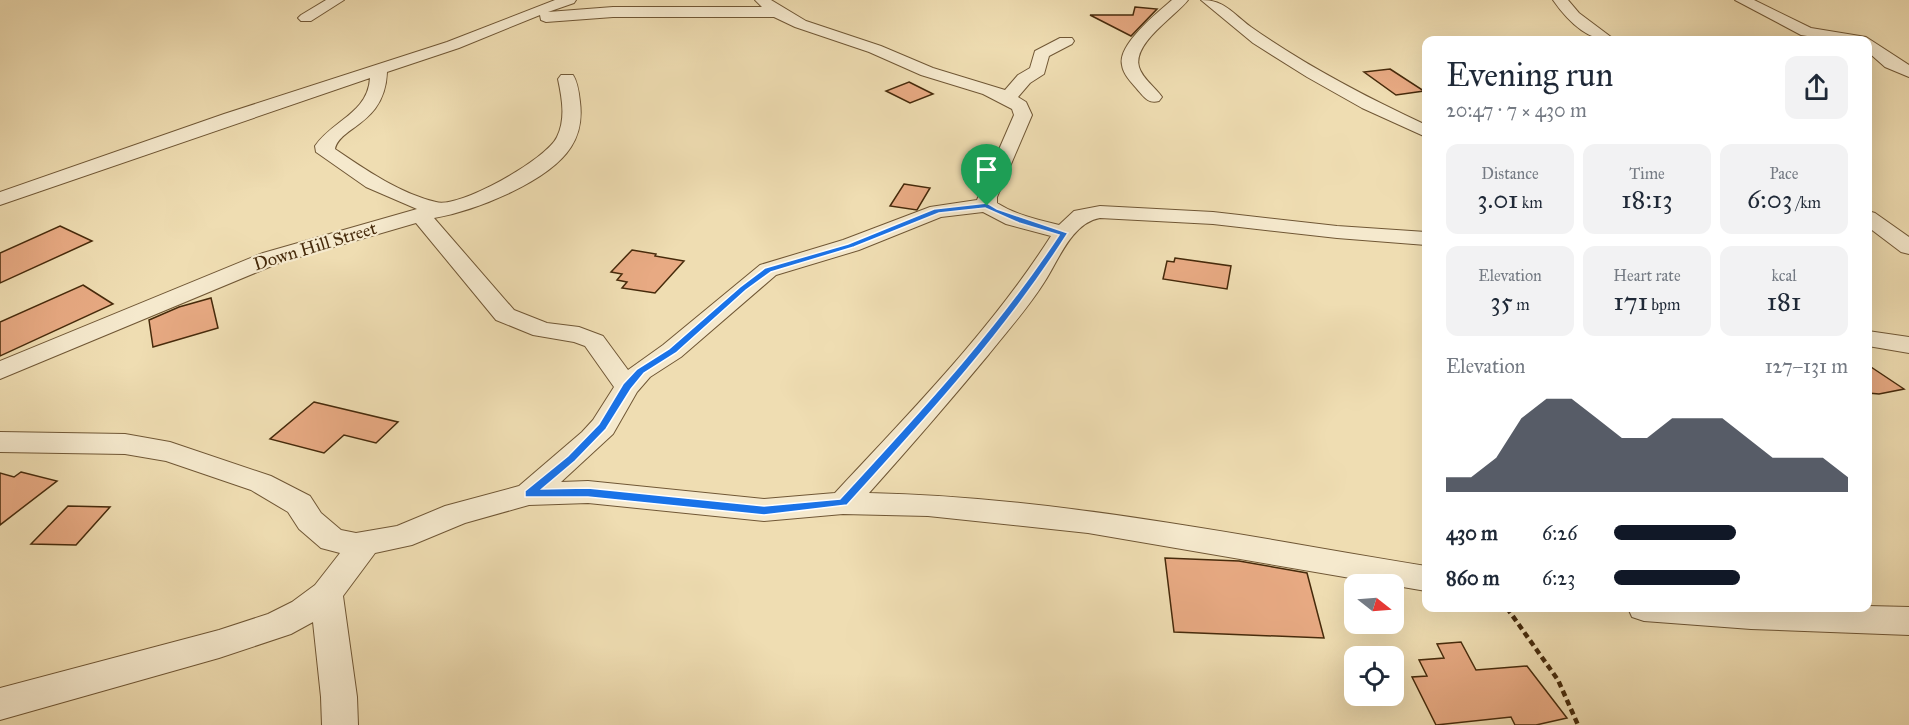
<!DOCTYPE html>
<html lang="en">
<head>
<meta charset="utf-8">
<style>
	body { margin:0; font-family:"IM FELL Great Primer",serif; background:#f2f2f3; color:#1f2937; height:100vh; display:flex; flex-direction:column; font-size:22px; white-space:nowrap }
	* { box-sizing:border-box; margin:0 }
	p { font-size:20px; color:#747a83 }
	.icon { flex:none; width:33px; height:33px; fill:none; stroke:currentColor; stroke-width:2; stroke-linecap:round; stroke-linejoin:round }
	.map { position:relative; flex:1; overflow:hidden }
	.details { position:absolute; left:1422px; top:36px; width:450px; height:576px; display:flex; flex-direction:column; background:#fff; border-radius:12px; box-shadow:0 6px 24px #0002 }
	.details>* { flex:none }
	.needle { width:39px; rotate:107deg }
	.fabs { position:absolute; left:1344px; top:574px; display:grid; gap:12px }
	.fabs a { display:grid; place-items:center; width:60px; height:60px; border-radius:12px; background:#fff; box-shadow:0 6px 24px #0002; font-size:30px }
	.pin { position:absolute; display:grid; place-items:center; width:51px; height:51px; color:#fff; margin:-62px -26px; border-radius:50% 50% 50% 0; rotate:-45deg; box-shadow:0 0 6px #0007 }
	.pin .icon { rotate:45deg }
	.round { display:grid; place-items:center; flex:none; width:63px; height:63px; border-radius:12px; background:#f2f2f3 }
	.summary { display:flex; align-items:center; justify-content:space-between; height:102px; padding:0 24px }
	h1 { font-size:33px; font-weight:600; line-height:45px }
	.figures { display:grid; grid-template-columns:repeat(3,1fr); gap:9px; height:102px; padding:6px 24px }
	.figures div { display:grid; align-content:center; border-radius:12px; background:#f2f2f3; text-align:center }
	.figures b { font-size:26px; font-weight:600 }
	.figures small { font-size:16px; font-weight:400 }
	.figures p { font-size:16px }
	.chart { height:168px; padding:12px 24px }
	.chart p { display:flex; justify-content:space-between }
	.chart svg { width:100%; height:108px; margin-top:6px; fill:#111827; opacity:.7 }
	ul { padding:0 24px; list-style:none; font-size:20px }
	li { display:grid; grid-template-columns:96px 72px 1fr; align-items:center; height:45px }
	li i { height:15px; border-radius:8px; background:#111827 }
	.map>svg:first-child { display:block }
</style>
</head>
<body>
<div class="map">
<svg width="1909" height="725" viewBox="0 0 1909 725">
	<rect width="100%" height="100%" fill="#efddb2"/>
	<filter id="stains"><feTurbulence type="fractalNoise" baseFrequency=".00333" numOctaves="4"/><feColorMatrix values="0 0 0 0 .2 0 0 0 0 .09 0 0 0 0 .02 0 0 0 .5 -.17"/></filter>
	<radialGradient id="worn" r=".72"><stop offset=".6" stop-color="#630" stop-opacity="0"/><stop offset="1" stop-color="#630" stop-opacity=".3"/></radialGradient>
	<g fill="#e8aa83" stroke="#462a0b" stroke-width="1.5">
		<polygon points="1135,7 1157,9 1131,36 1090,15 1133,15"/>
		<polygon points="1390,69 1424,91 1396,95 1364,72"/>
		<polygon points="909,82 933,94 910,103 886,91"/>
		<polygon points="904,184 930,188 917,210 890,206"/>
		<polygon points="60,226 92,241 0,283 0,253"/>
		<polygon points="632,250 656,254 655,256 684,261 655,293 622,288 627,282 617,280 622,274 611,272"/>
		<polygon points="1175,258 1231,266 1227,289 1163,279 1167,261 1174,262"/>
		<polygon points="83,285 113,304 0,356 0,322"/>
		<polygon points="211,298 218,328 153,347 149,320 179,307"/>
		<polygon points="1868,365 1904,389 1879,394 1868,393"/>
		<polygon points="314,402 398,422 376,443 344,435 324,453 270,439"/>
		<polygon points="21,472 57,481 0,525 0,473 14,477"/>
		<polygon points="68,506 110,507 76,545 31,544"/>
		<polygon points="1165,558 1239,561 1307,573 1324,638 1174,632"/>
		<polygon points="1461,642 1476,670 1527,666 1567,718 1536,725 1515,725 1511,717 1436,725 1412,677 1427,676 1419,660 1444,658 1437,644"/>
	</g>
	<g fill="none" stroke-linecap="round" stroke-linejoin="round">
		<defs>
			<g id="street">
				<polygon points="326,0 344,0 311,21 301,21 298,18 301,15"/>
				<path d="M555,0h21l-2,3 -26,9 65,-5h149l-7,-7h16l35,21 75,25 52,22 72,22 13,-15 12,-7 5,-17 25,-13h12l2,3 -2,3 -23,12 -5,18 -14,9 -12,14 8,5 6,13 -35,82v6c19,12 41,17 62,22l15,-14 26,-5 113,6 124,14 89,6v13l-89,-7 -124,-14 -113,-6c-28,5 -41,41 -55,63 -16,26 -37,49 -56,73 -39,47 -79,93 -120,139 188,4 373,43 557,73v25l-338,-58 -160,-17 -85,-2 -79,7 -176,-18 -59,2 -64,18 -53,22 -37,8 -32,43 14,101 1,28h-36l-1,-28 -8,-75 -22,12 -72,24 -219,62v-32l219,-58 49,-16 24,-12 23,-17 25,-32 -19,-5 -22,-19 -11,-17 -37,-22 -85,-29 -41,-7 -125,-2v-20l125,2 45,8 101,34 39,20 11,17 20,17 15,3 41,-7 48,-20 74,-20 63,-54 11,-12 21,-33 -29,-41 -11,-4 -41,-7 -37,-15 -80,-97 -137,40 -279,116v-18l263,-108 154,-44 -51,-22 -50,-35 -1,-6c18,-26 53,-33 55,-68l-370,127v-13l224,-78 223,-72zM540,15l1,5 5,2 67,-5h161l21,10 74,25 52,23 62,19 29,15 2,6 -37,85 -47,7 -87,33 -83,25 -97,80 -35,25 -25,-34 -24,-9 -32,-4 -33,-13 -80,-92c40,-7 115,-36 137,-71 9,-14 11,-29 9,-45 -1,-9 -2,-19 -7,-27h-12l-3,4c4,19 8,40 -1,58 -10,22 -98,72 -121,65 -37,-9 -70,-32 -101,-53 5,-23 50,-24 52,-77l72,-24zM983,212l23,12 45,12c-60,94 -140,175 -216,257l-71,6 -176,-18 -27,1 52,-48 24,-42 13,-15 31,-20 95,-82 83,-25 82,-33z"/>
				<path d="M1172,0h16c-12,16 -56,43 -49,67 3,11 16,20 23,30l-3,4c-11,3 -15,-4 -22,-12 -6,-7 -14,-15 -15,-24 -5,-20 36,-53 50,-65z"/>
				<path d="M1201,0c24,0 31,13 50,27 55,39 115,70 175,98v12l-64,-29 -55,-31 -54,-34z"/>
				<path d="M1553,0h15l11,13 36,27c-26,3 -48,-20 -62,-40z"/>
				<polygon points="1735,0 1754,0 1811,28 1866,37 1909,65 1909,77 1885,67 1868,52 1868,40 1832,40 1801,35"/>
				<polygon points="1868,211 1875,213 1909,237 1909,254 1901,252 1868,227"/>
				<polygon points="1868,331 1909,337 1909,353 1868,346"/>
				<polygon points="1868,606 1909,607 1909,635 1751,629 1644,621 1632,617 1628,608"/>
			</g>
		</defs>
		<use href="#street" stroke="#705735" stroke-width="2"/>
		<polyline stroke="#462a0b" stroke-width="4.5" stroke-dasharray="6 4" stroke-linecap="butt" points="1507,608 1558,680 1578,725"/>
		<use href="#street" fill="#f5e9cd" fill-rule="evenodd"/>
	</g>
	<path fill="#1a73e8" stroke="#fff" stroke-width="1.5" fill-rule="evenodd" d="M987,203l10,6 71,24c-63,99 -142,185 -221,272l-83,10 -176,-18h-63v-6l43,-35 31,-32 24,-40 14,-15 32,-20 71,-62 25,-19 83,-24 86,-35zM985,208l34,15 40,12c-63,96 -141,179 -219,264l-76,7 -176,-18 -46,1 33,-28 31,-32 25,-40 13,-16 32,-20 70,-63 25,-18 83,-25 85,-34z"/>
	<g text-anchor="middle" stroke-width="4.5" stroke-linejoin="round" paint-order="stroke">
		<g font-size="18" fill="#462a0b" stroke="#f5e9cd">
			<text transform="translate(315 246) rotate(-17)" y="6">Down Hill Street</text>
		</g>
	</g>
	<rect width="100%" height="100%" filter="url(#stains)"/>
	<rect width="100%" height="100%" fill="url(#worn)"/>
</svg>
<div class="fabs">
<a><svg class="needle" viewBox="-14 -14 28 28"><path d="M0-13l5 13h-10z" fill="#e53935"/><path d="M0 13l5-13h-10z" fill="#747a83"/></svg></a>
<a><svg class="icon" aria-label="locate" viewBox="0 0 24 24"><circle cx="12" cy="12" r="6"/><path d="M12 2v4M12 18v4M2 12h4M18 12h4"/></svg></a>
</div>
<div class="pin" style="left:987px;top:206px;background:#1e9e55"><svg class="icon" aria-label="arrive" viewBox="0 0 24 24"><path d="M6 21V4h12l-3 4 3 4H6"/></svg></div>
<section class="details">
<div class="summary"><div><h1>Evening run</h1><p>20:47 · 7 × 430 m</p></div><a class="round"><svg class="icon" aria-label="share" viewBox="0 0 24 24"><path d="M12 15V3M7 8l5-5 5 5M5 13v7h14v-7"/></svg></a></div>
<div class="figures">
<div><p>Distance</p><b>3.01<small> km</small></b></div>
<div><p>Time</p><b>18:13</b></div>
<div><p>Pace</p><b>6:03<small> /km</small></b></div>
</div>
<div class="figures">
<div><p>Elevation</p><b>35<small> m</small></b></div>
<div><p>Heart rate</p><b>171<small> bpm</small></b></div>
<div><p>kcal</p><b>181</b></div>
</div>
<div class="chart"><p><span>Elevation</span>127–131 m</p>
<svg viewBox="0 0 160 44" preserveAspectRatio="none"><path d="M0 44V38L10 38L20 30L30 14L40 6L50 6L60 14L70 22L80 22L90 14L100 14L110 14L120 22L130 30L140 30L150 30L160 38V44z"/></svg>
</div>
<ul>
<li><b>430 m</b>6:26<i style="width:52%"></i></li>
<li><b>860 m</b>6:23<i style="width:54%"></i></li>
</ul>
</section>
</div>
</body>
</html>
